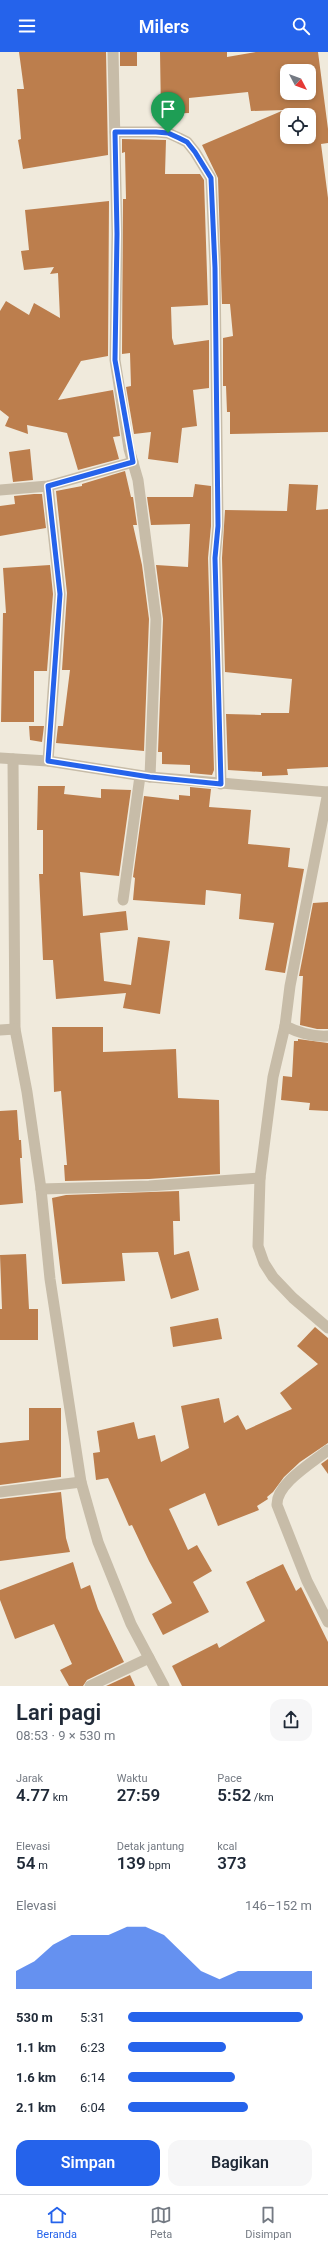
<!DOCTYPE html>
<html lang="id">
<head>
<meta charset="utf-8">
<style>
	body { margin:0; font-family:Roboto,sans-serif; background:#f6f6f7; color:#1f2937; height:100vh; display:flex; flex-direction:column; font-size:15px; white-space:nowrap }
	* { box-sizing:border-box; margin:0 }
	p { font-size:13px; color:#747a83 }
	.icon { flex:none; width:22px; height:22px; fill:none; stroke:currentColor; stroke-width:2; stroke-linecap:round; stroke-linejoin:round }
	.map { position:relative; height:1634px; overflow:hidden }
	.side { display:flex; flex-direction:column; background:#fff; flex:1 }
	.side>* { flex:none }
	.needle { width:26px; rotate:131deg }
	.tools { position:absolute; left:280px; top:12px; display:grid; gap:8px }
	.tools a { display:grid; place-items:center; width:36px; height:36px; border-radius:8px; background:#fff; box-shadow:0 2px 6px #0003; font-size:20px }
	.pin { position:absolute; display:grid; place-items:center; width:34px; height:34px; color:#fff; margin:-41px -17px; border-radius:50% 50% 50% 0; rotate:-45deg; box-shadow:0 0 4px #0007 }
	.pin .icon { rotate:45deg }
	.round { display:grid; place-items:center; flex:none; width:42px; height:42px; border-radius:12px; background:#f6f6f7 }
	.head { display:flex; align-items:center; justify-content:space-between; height:68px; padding:0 16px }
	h1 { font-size:22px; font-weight:600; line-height:30px }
	.figures { display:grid; grid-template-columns:repeat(3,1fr); gap:6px; height:68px; padding:4px 16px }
	.figures div { display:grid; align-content:center }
	.figures b { font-size:17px; font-weight:600 }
	.figures small { font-size:11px; font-weight:400 }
	.figures p { font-size:11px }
	.chart { height:112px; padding:8px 16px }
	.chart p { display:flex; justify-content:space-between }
	.chart svg { width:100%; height:72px; margin-top:4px; fill:#2563eb; opacity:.7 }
	.button { display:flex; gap:8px; margin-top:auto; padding:8px 16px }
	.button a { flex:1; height:46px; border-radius:12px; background:#2563eb; color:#fff; font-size:16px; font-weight:600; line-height:46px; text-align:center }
	.button a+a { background:#f6f6f7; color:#1f2937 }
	ul { padding:0 16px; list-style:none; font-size:13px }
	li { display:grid; grid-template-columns:64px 48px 1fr; align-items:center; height:30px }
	li i { height:10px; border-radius:5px; background:#2563eb }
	header { display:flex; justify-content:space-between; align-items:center; height:52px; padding:0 16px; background:#2563eb; color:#fff; font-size:18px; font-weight:600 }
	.tabs { display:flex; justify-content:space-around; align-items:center; height:56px; border-top:1px solid #e0e1e3; background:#fff; font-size:11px; color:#747a83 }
	.tabs a { display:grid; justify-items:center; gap:2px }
	.tabs .current { color:#2563eb }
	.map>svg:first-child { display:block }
</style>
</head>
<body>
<header><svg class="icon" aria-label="menu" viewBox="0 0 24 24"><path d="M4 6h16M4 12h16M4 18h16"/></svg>Milers<svg class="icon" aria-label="search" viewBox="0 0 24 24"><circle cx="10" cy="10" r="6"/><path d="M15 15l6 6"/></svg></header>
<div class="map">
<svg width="328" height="1634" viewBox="0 0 328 1634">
	<rect width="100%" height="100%" fill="#f0eadc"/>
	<g fill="#bc7e4d" fill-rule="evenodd">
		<polygon points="19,0 106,0 108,103 23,117 18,88 21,87 17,37 24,37"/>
		<rect x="120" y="0" width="17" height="14"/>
		<path d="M160,0h67v5l29,-5h62l10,77v14l-7,1 7,54v234l-98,2v-22h-3l-1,-26h-3v-48l10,-2 -3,-32h-8l-4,-126 -16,-33 82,-35 -33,1 -3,-19 -59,6v15l-28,1zM287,19h22v22h-22zM287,63h22v22h-22z"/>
		<polygon points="122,87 166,88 165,122 200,122 204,128 208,253 171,255 172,286 174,293 209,288 209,336 193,338 197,374 182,376 178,411 148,407 151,380 134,382 126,335 131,334 130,301 122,302 123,147 126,147 125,100 122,101"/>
		<polygon points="109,149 108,304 81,309 58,348 113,338 120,384 113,385 119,407 78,418 67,381 27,373 28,382 5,374 9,365 0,358 0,259 6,249 29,263 34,251 60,266 58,221 50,222 54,215 24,218 21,199 29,198 25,158"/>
		<polygon points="30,397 33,428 13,430 9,400"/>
		<polygon points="125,419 131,445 133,445 137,473 133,473 142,513 149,567 144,699 56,691 58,674 63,674 70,618 62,618 67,541 56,439 82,434 82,432"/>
		<polygon points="195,432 211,434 211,474 208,506 214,718 212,723 190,721 190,713 162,712 162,700 158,700 163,567 156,513 188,515 190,472 151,473 147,445 193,445"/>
		<polygon points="289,432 318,433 316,458 328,457 328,715 287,717 288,723 262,724 262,720 228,718 226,662 261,663 261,661 289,661 292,627 225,620 222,506 225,458 287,459"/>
		<polygon points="34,442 42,442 46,476 0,484 0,454 15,452 14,444"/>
		<polygon points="50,513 53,542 47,619 34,619 34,670 1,670 3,561 6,561 3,516"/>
		<polygon points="29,674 44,674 42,690 30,688"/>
		<polygon points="38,734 65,734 64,742 101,746 101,737 131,738 119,824 80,820 83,864 126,859 128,878 100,881 104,929 131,933 138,885 170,889 160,962 123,956 126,941 56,947 53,908 43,908 39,822 43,822 43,778 37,778"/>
		<polygon points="190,735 211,737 209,755 251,758 248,792 290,796 288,815 304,817 285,921 265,918 274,871 239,867 241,842 206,838 205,853 133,848 135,826 133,825 144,744 179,748 179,743 190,744"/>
		<polygon points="328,850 328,977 317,977 300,973 303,924 299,924 313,851"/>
		<polygon points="52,975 103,975 103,1000 176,997 178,1046 219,1048 220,1122 149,1127 65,1129 64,1113 67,1113 61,1039 54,1040"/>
		<polygon points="298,987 328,991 328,1059 309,1058 310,1051 281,1048 283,1024 292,1025 294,989 298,989"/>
		<polygon points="17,1058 19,1088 21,1088 22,1106 20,1106 23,1151 0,1153 0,1059"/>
		<polygon points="179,1139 180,1169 173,1169 174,1203 189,1199 199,1238 171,1247 158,1200 122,1201 125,1229 62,1232 52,1146 66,1143"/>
		<polygon points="26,1202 29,1257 38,1257 38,1288 0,1288 0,1257 2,1257 0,1203"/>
		<polygon points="218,1266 222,1287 173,1295 170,1275"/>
		<polygon points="315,1275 328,1286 328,1391 300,1410 284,1425 273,1440 267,1445 268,1447 257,1454 259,1458 218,1474 205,1441 169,1457 188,1498 197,1493 212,1519 193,1530 209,1560 163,1583 152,1562 172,1551 149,1509 132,1473 129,1474 108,1426 96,1428 93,1401 100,1400 97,1379 134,1370 138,1387 155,1383 161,1410 189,1396 181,1354 219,1346 224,1371 238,1363 246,1378 292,1357 280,1341 318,1312 297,1294"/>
		<polygon points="29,1356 61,1356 61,1425 0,1433 0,1391 29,1388"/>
		<polygon points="328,1407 328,1422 321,1412"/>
		<polygon points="61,1440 66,1486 70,1500 0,1509 0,1447"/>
		<polygon points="73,1510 81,1537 90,1533 98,1557 124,1610 87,1628 83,1634 69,1634 60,1618 72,1612 54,1572 15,1587 0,1548 0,1538"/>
		<polygon points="283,1512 296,1539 301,1535 328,1590 328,1634 182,1634 172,1614 217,1591 219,1596 265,1569 246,1530"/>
		<polygon points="130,1623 135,1634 106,1634"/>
	</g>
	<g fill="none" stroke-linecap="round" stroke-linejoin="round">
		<g stroke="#c7bca8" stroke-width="11">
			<polyline points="113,0 117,182 115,308 129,397 138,428 156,567 150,725"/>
			<polyline points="115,80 156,80 168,81 179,86 187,90 195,100 211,126 215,215 218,474 215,506 221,732"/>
			<polyline points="48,434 60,542 48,709"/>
			<polyline points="0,438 48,434 133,410"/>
			<polyline points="0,706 48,709 150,725 328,740"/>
			<polyline points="13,707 15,977 27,1040 41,1137 50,1227 81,1430 98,1490 131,1572 164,1634"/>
			<polyline points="328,740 290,934 285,974 273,1025 260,1126 258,1194 264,1211 273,1225 293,1246 328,1276"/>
			<polyline points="123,848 140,724"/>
			<path d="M285,974c14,7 27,11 43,10"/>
			<polyline points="0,978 15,977"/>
			<polyline points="41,1137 149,1134 260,1126"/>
			<path d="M328,1398c-16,13 -52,34 -51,55l30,76 21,41"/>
			<polyline points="0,1440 81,1430"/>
			<polyline points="90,1634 149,1606"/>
		</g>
	</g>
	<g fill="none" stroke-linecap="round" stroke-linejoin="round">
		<defs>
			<polygon id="route" points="115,80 156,80 168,81 179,86 187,90 195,100 211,126 215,216 218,474 215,506 221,732 150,725 48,709 60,542 48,434 133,410 115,308 117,182"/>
		</defs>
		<use href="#route" stroke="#fff" stroke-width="8"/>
		<use href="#route" stroke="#2563eb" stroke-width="5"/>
	</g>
</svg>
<div class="tools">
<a><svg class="needle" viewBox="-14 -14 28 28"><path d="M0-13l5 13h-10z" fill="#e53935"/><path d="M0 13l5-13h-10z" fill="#747a83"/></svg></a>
<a><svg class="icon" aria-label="locate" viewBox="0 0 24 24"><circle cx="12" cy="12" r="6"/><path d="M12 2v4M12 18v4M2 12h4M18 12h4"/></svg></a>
</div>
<div class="pin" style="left:168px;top:81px;background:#1e9e55"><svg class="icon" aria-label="arrive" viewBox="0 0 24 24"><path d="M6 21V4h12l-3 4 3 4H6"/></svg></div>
</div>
<section class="side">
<div class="head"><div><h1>Lari pagi</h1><p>08:53 · 9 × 530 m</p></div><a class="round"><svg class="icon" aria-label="share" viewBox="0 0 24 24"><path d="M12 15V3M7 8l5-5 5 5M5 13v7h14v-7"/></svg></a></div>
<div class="figures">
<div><p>Jarak</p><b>4.77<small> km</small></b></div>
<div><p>Waktu</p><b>27:59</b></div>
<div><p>Pace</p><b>5:52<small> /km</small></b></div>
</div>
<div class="figures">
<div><p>Elevasi</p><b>54<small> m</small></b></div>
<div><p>Detak jantung</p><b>139<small> bpm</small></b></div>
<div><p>kcal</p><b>373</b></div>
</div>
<div class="chart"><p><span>Elevasi</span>146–152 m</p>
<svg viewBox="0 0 160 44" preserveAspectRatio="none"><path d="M0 44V33L10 27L20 17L30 11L40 11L50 11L60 6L70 6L80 11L90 22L100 33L110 38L120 33L130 33L140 33L150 33L160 33V44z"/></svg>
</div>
<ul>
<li><b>530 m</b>5:31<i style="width:95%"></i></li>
<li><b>1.1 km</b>6:23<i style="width:53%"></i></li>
<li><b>1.6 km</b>6:14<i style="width:58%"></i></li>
<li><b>2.1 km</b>6:04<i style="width:65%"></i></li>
</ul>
<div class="button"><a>Simpan</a><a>Bagikan</a></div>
</section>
<nav class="tabs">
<a class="current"><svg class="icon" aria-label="home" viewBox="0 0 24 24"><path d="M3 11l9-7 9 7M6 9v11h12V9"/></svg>Beranda</a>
<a><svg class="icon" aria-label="map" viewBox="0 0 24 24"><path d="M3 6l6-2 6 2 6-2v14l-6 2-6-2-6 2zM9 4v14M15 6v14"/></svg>Peta</a>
<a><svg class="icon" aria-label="saved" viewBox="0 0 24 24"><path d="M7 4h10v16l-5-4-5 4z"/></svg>Disimpan</a>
</nav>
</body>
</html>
